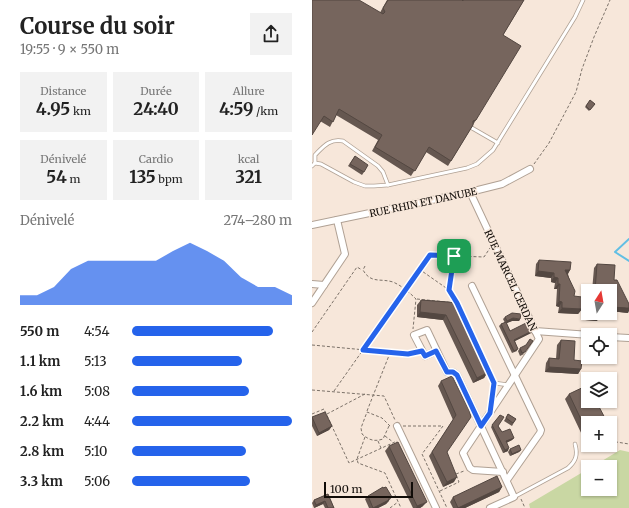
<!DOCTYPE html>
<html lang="fr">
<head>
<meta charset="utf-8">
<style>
	body { margin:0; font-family:Merriweather,serif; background:#f2f2f2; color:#222; height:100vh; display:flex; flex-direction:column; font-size:15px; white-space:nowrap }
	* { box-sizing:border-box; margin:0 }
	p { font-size:13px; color:#767676 }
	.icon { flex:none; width:22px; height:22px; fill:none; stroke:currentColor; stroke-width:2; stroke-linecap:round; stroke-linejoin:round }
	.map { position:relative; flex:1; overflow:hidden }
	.panel { display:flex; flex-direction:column; background:#fff; width:312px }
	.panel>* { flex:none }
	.needle { width:26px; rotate:11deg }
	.buttons { position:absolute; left:269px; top:284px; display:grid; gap:8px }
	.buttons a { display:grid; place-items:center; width:36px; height:36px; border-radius:0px; background:#fff; box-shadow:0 1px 3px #0004; font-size:20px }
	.scale { position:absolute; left:12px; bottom:10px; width:89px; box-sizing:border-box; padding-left:4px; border:2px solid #110c08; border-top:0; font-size:11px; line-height:14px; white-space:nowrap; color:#110c08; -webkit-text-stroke:3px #f7e7da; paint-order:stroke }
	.pin { position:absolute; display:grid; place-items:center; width:34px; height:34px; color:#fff; margin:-17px; border-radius:8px; box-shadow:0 2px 6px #0006 }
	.round { display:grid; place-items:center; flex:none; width:42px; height:42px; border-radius:0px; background:#f2f2f2 }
	.head { display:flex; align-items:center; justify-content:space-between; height:68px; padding:0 20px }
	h1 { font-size:22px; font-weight:700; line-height:30px }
	.metrics { display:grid; grid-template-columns:repeat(3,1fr); gap:6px; height:68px; padding:4px 20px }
	.metrics div { display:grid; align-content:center; border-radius:0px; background:#f2f2f2; text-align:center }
	.metrics b { font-size:17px; font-weight:700 }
	.metrics small { font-size:11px; font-weight:400 }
	.metrics p { font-size:11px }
	.chart { height:112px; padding:8px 20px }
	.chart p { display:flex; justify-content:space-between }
	.chart svg { width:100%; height:72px; margin-top:4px; fill:#2563eb; opacity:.7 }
	ul { padding:0 20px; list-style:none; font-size:13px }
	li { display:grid; grid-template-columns:64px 48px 1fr; align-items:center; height:30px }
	li i { height:10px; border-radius:5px; background:#2563eb }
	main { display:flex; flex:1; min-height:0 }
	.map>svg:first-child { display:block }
</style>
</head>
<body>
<main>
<section class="panel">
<div class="head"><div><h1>Course du soir</h1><p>19:55 · 9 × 550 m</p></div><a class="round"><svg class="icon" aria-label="share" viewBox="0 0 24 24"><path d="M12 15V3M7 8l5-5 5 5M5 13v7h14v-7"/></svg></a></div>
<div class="metrics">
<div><p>Distance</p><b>4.95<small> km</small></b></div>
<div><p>Durée</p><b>24:40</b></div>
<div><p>Allure</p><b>4:59<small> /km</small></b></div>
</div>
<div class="metrics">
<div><p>Dénivelé</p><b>54<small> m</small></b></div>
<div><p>Cardio</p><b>135<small> bpm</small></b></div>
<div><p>kcal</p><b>321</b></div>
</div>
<div class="chart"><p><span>Dénivelé</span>274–280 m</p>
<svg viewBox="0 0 160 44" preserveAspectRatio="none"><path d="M0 44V38L10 38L20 33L30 22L40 17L50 17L60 17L70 17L80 17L90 11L100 6L110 11L120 17L130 27L140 33L150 33L160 38V44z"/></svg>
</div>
<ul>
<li><b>550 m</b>4:54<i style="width:88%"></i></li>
<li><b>1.1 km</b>5:13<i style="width:69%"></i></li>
<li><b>1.6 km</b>5:08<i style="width:73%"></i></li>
<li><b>2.2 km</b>4:44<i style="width:100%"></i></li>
<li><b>2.8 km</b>5:10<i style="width:71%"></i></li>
<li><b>3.3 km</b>5:06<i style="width:74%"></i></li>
</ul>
</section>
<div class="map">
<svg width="317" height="508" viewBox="0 0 317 508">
	<rect width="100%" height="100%" fill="#f7e7da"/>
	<polygon fill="#c9d7a3" points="308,450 317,452 317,508 218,508 217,504 276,469 276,489 298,489 298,467 280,467"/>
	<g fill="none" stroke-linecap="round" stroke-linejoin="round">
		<polyline stroke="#62bfe4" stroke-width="2" points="317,239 303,252 317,261"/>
		<defs>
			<g id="lane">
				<polyline points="160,128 186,143"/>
				<path d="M3,163v-8c8,-8 15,-17 28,-14l35,25 5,6 5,13"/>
				<polyline points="0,166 3,163 9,164 42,182 53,186 62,186 76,185 155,168 165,164 181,150 263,17 271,0"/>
				<polyline points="178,409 182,383 197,385"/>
				<path d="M202,497l54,-29c8,-7 10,-13 7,-24"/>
			</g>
			<g id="street">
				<polyline points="158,192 227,339 151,453 158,468 161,470 191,472"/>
				<polyline points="0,225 158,192 190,184 218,169"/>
				<polyline points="0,284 12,285"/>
				<polyline points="160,286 229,430 228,433 195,480"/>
				<polyline points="0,303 33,254 25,220"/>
				<polyline points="223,331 278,335"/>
				<polyline points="298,337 317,338"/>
				<polyline points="124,351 113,356 102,335 115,330 135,372 141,372 145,375 202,497 178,508"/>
				<polyline points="85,426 124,508"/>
			</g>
		</defs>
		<use href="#lane" stroke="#b0a194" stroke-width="4.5"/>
		<use href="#street" stroke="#b0a194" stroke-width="8"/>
		<g stroke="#7c7269" stroke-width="1" stroke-dasharray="3 2" stroke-linecap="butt">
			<polyline points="222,164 237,143 264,92 270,69 282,37 298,0"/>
			<path d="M53,266l-2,4c8,14 17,8 30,12 9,4 16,10 23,17l-3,30"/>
			<polyline points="107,269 137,290 142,256"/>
			<polyline points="105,299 145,303 137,290"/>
			<polyline points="145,303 180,378"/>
			<polyline points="0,332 45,267 50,270"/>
			<polyline points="0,345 96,354 104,353"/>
			<polyline points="0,390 72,396 83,420"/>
			<polyline points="22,391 118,255 172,257 178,248"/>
			<polyline points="55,411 78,353"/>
			<polyline points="0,414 12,409 37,463 85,441"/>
			<polyline points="15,414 53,394"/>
			<path d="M77,426l-6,13c-9,3 -14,1 -21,-5l-1,-6 6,-16 15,6 8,8"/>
			<polyline points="91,426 131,426 110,454 135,508"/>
			<polyline points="73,436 81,442"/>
			<polyline points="53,437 45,459 46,463 73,473 89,508"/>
			<polyline points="66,441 69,448"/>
			<polyline points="298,441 317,444"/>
			<polyline points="269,449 276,445"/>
			<polyline points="144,474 152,471"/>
			<polyline points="128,491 147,482 145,477"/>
			<polyline points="209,499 213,508"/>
			<polyline points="78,508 86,502"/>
		</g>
		<use href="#lane" stroke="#fff" stroke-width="3"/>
		<use href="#street" stroke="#fff" stroke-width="6"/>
	</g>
	<g fill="#655750">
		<polygon points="75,0 212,0 191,35 164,120 139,161 136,166 114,152 99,176 60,151 66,140 24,115 18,127 8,121"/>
		<polygon points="278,100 283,104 277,111 273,107"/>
		<polygon points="43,156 52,172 50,175 36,166"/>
		<polygon points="227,260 258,270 256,274 262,296 270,309 266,314 246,313 247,307 244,306 245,289 242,289 243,283 239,282 239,278 223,276 224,264"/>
		<polygon points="285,264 302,280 316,313 298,311 298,291 280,291 282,268"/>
		<polygon points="109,300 136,302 175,373 172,378 161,383 131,320 105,317 105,305"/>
		<polygon points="275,311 285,321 273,320 273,313"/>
		<polygon points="193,317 208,319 207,321 200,321 194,323 198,331 219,333 203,341 205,351 200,353 187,326 189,324 193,323 191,319"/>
		<polygon points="249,340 262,360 269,369 266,374 233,372 234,363 237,358 244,359 245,345"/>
		<polygon points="208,348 212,354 208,356 206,351"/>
		<polygon points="129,381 157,410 135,452 142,482 131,487 117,456 141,420 126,386"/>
		<polygon points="257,394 295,422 294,423 276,423 276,434 271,437 253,399"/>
		<polygon points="196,414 204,419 200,426 192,421"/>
		<polygon points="188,415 186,426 190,432 202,438 200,440 194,443 196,451 191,453 179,427"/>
		<polygon points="0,417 20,426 17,430 5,436 0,426"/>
		<polygon points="77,446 111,506 108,508 101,508 73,451"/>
		<polygon points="198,449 209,450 207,452 198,456 196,452"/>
		<polygon points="190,487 187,492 153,508 141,508 138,502 141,497"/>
		<polygon points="16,494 22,508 13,508 11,504 2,508 0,503 2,500"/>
		<polygon points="56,496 77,501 74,504 66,508 57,508 53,499"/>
	</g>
	<g fill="#534741">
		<polygon points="253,270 258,270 255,275"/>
		<polygon points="226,271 242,273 239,278 223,276"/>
		<polygon points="242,277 246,278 243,283 239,282"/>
		<polygon points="246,284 248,284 245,289 242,289"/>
		<polygon points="247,301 250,302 247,307 244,306"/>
		<polygon points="298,307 317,308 317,311 316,313 298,311"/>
		<polygon points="250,308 270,309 266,314 246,313"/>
		<polygon points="108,312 134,315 131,320 105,317"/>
		<polygon points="275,317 287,318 285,321 273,320"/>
		<polygon points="201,318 208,319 207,321 200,321 193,324 195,321"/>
		<polygon points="220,331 219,333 201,342 202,340"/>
		<polygon points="237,367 269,369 266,374 233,372"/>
		<polygon points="175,373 172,378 161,383 165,378"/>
		<polygon points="20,426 17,430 5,436 7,433"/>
		<polygon points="276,431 276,434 271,437 275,432"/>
		<polygon points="202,438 200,440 192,444 194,441"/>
		<polygon points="197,448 196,451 191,453 193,450"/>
		<polygon points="209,450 207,452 198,456 200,454"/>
		<polygon points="145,477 142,482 131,487 135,482"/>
		<polygon points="190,487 187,492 153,508 146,508"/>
		<polygon points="80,497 74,504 66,508 61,508"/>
		<polygon points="13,501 11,504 2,508 4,505"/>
		<polygon points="115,502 111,506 108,508 104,508 105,506"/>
	</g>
	<g fill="#76655d" stroke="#534741">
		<polygon points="0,0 47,0 71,14 73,12 71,8 76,0 150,0 151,1 151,0 212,0 191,35 209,46 164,120 161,121 161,125 139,161 117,147 103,171 63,147 70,135 27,109 21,122 12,116 0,135"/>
		<polygon points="278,100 283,104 278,110 274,106"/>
		<polygon points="43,156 56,165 52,172 38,164"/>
		<polygon points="227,260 259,262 258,270 253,270 263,291 262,296 270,297 270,309 250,308 250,302 247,301 248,284 246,284 246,278 242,277 242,273 226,271"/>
		<polygon points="285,264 303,265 302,280 305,280 317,304 317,308 298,307 298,291 283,291"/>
		<polygon points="109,300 136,302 143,303 175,373 165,378 134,315 108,312"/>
		<polygon points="275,311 276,311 276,313 287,313 287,318 275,317"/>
		<polygon points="200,313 209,314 208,319 201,318 195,321 193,317"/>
		<polygon points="194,322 198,331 216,322 220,331 202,340 206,349 202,351 189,324"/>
		<polygon points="218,339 221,341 213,352 210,353 208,348 214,345"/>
		<polygon points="249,340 263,341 262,360 270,361 269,369 237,367 237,358 247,359"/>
		<polygon points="140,376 157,410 159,417 135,452 145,477 135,482 120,452 144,415 129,381"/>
		<polygon points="276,385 276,401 284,401 295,422 293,423 276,423 276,431 275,432 257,394"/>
		<polygon points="13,412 20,426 7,433 0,417"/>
		<polygon points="196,414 204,419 201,423 194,418"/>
		<polygon points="188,415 192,417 186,426 190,432 198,429 202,438 194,441 197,448 193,450 180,425"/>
		<polygon points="86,442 115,502 105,506 77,446"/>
		<polygon points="207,445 209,450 200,454 198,449"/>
		<polygon points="185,476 190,487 146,508 141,497"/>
		<polygon points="71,487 71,488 74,487 80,497 76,499 77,500 61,508 56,496"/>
		<polygon points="16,494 22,508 16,508 13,501 4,505 2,500"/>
	</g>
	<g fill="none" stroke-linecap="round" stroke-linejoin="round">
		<defs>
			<polygon id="route" points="118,255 142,256 137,290 145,303 182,383 178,413 169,426 145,375 141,372 135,372 124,351 113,356 110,351 96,354 51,350"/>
		</defs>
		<use href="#route" stroke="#fff" stroke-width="8"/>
		<use href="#route" stroke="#2563eb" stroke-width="5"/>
	</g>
	<g text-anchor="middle" stroke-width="3" stroke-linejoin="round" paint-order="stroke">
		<g font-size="10" fill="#110c08" stroke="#f7e7da">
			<text transform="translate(111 202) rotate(-12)" y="4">RUE RHIN ET DANUBE</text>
			<text transform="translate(199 280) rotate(65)" y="4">RUE MARCEL CERDAN</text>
		</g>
	</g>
</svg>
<div class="buttons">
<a><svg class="needle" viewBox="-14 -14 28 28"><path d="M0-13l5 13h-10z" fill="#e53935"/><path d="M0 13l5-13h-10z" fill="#767676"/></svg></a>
<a><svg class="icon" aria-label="locate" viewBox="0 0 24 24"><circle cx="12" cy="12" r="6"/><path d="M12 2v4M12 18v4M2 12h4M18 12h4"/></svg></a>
<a><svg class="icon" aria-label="layers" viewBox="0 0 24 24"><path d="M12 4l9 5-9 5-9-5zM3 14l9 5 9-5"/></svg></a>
<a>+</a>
<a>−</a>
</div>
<div class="scale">100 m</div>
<div class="pin" style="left:142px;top:256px;background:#1e9e55"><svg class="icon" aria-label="arrive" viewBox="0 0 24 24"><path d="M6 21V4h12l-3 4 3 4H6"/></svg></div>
</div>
</main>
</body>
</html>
